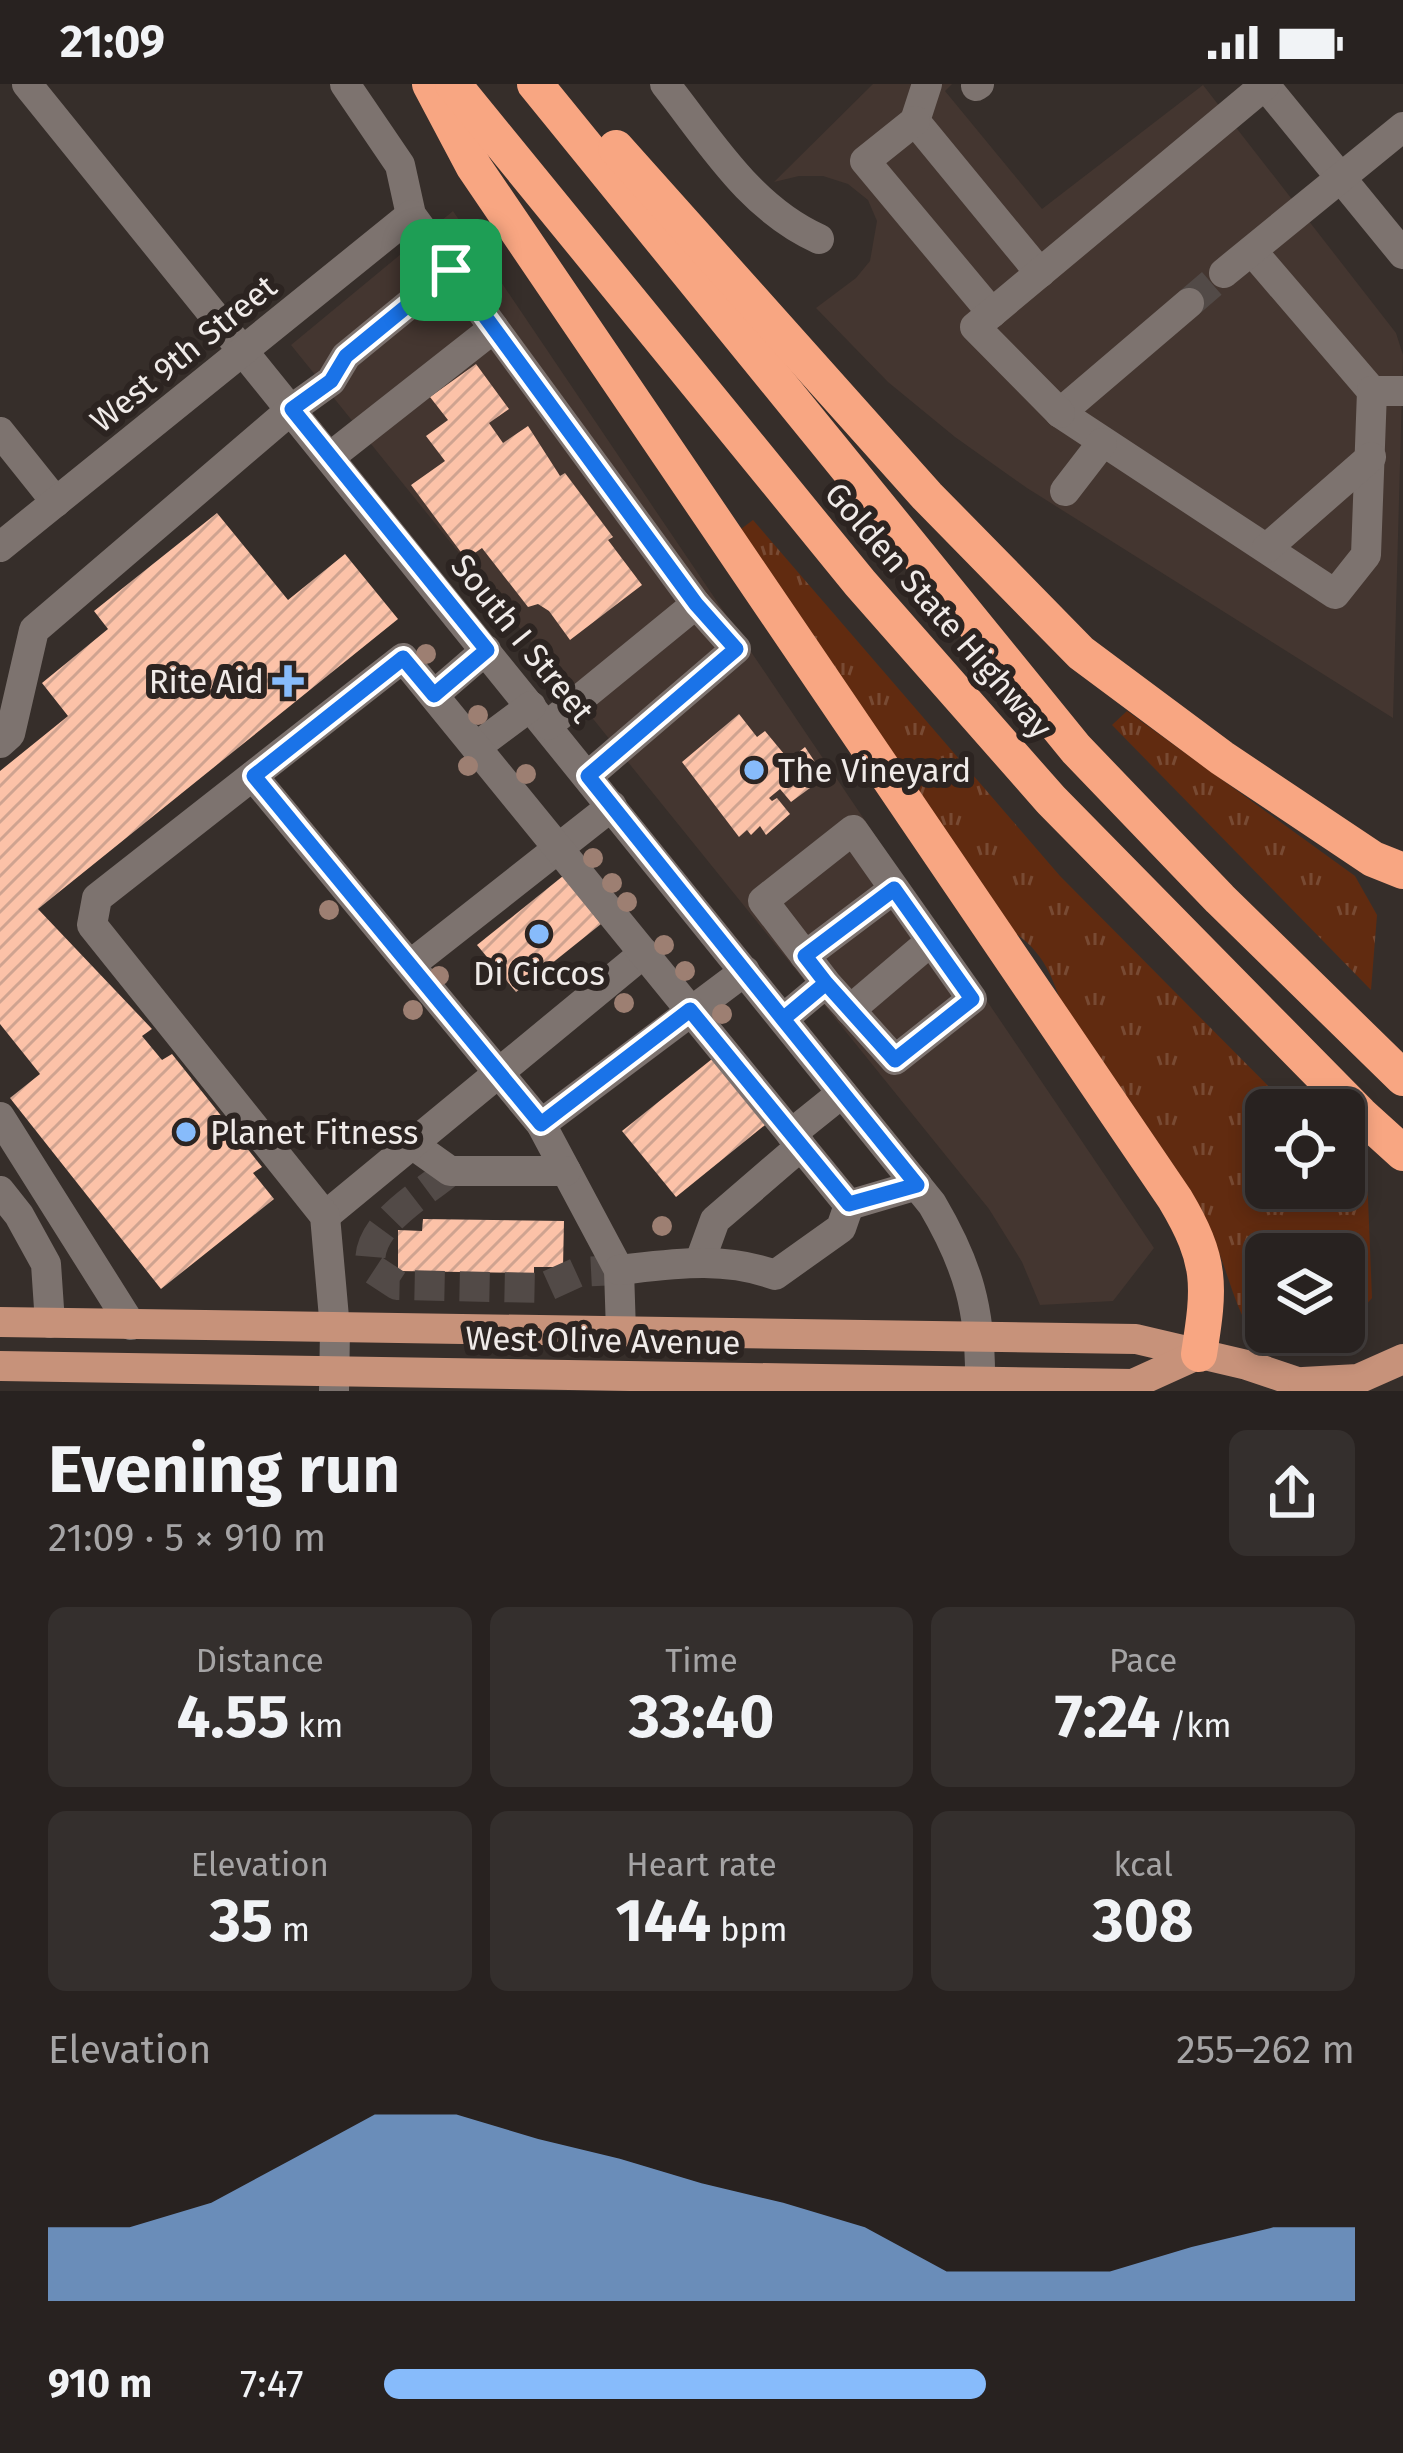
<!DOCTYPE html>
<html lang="en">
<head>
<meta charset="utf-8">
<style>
	body { margin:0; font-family:"Fira Sans",sans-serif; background:#342f2d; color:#f1f3f6; height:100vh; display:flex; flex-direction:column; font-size:45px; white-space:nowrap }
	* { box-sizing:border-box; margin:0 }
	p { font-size:39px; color:#a5a4a5 }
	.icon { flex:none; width:66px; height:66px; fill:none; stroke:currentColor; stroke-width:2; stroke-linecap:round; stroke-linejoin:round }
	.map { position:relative; height:1307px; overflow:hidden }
	.drawer { display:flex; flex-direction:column; background:#282220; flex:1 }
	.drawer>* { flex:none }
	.controls { position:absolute; left:1245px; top:1005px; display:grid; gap:24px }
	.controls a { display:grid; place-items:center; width:120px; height:120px; border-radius:18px; background:#282220; box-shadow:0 6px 18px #0003,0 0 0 3px #443f3e; font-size:60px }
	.pin { position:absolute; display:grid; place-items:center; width:102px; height:102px; color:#fff; margin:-51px; border-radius:24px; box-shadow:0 6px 18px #0006 }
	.round { display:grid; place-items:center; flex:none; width:126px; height:126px; border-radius:18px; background:#342f2d }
	.headline { display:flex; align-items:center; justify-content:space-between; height:204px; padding:0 48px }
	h1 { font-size:66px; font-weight:700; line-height:90px }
	.metrics { display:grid; grid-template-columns:repeat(3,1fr); gap:18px; height:204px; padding:12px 48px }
	.metrics div { display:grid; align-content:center; border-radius:18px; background:#342f2d; text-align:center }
	.metrics b { font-size:60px; font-weight:700 }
	.metrics small { font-size:33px; font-weight:400 }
	.metrics p { font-size:33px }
	.chart { height:336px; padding:24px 48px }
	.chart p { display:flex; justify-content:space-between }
	.chart svg { width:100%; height:216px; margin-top:12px; fill:#87bbfb; opacity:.7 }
	ul { padding:0 48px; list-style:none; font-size:39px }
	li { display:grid; grid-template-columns:192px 144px 1fr; align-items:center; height:90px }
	li i { height:30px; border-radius:15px; background:#87bbfb }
	.status { display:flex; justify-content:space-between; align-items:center; height:84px; padding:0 60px; background:#282220; direction:ltr }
	.status svg { height:33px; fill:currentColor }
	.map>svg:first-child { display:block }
</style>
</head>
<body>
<div class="status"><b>21:09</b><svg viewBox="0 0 49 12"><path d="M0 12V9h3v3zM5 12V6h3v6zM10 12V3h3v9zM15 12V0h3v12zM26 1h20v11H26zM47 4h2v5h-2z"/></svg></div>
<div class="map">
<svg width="1403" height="1307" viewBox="0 0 1403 1307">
	<defs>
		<pattern id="grass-tufts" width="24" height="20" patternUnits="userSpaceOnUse" patternTransform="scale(3)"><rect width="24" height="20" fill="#612b10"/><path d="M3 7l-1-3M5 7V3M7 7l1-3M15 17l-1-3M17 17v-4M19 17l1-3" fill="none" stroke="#784a33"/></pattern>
		<pattern id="building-hatch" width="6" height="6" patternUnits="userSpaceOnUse" patternTransform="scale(3)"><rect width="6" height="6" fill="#fcc2a8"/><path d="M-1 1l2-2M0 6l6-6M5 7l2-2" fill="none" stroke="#cfa390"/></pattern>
	</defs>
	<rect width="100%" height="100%" fill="#362e2a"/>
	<g fill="#443630">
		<polygon points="873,0 952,0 945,7 1042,125 1203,1 1396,249 1403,271 1393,634 1027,404 955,353 888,298 816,224 856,194 870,177 877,137 868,116 848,100 823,92 799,92 774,98"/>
		<polygon points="453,127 1154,1164 1113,1217 1040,1221 1022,1178 989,1125 291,261"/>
	</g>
	<g fill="url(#grass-tufts)">
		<path d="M753,436l307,356 232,234h-26v78h78v-34l23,20 5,124 -28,31v-75h-78v65l-24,-4c-14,-31 -20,-64 -38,-94 -38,-64 -91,-119 -127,-183 -26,-48 -20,-81 -74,-113l-266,-393z"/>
		<polygon points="1127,627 1355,792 1377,831 1371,906 1112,641"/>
	</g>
	<g fill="url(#building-hatch)">
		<polygon points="476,280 509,325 489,339 503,359 528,342 560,392 565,389 613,453 608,456 642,501 570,556 549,527 538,520 528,523 482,464 466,475 411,401 445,377 426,352 448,336 430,313"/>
		<polygon points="217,429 288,516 345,470 398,535 38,825 152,945 142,952 162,976 172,970 262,1083 253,1089 274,1115 161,1205 10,1014 40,990 0,940 0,687 68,632 42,599 108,545 94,527"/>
		<polygon points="739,630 757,653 765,647 789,676 805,663 825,693 791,718 780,705 769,714 772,717 777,714 790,730 766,751 760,742 751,751 747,746 739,753 682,678"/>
		<polygon points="563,792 601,840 516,908 477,861"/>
		<polygon points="717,971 770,1037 676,1113 622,1047"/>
		<polygon points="423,1135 564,1137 563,1183 534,1183 534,1196 519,1196 519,1189 398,1187 398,1146 422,1147"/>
	</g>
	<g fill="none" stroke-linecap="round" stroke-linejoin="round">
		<g stroke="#524a47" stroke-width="30" stroke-dasharray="30 15" stroke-linecap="butt">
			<polyline points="1189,219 1224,189"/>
			<path d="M450,1087c-28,24 -87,55 -79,97l26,17 146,3 35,-16 41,-2"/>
		</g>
		<g stroke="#7d736f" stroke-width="30">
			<path d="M27,0l905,1120c36,61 49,106 48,178"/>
			<path d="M665,0c46,58 85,124 154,155"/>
			<polyline points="927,0 915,37 1040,189"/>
			<polyline points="1264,0 1403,170"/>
			<polyline points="976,2 979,0"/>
			<polyline points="915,37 865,77 992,229"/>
			<polyline points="1252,167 1372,307"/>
			<polyline points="1224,189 1403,43"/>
			<polyline points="1189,219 1060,329 1335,510 1366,471 1372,307 1403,307"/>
			<polyline points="494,244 696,520"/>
			<polyline points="1060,329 975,243 1265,1"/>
			<polyline points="0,348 56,418"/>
			<polyline points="330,373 494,244 411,131 400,81 345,0"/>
			<polyline points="1065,407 1102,359"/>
			<polyline points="0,463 411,131"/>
			<polyline points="1267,464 1371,373"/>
			<polyline points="434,611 486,566"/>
			<polyline points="548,641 696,520 736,565 588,692"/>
			<polyline points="0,659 10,650 34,546 292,325 331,297 346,272 451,186"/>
			<polyline points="476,663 531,622"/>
			<polyline points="253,692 541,1040 619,1186 621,1248"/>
			<polyline points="805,872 894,805"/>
			<polyline points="410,881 612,722"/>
			<polyline points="850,926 931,857"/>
			<polyline points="783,935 826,899 763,817 853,746 972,915 895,976 826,899"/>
			<polyline points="0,1033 131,1241"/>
			<polyline points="541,1040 745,887"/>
			<polyline points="791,1050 842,1009"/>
			<polyline points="412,1060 450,1087 566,1087"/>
			<polyline points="0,1107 19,1131 46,1180 50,1239"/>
			<polyline points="849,1121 917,1101"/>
			<polyline points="325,1132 644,869"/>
			<polyline points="700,1177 715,1136 801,1062"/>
			<path d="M619,1186c54,-6 104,-14 156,5l66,-47 8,-23"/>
			<polyline points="334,1307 335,1245 325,1132 92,841 97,814 403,574 849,1121"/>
		</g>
		<g stroke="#c7927a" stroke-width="30">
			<polyline points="0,1238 1136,1255 1247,1281 1324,1307"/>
			<polyline points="0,1282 1133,1300 1199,1270"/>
			<polyline points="1303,1298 1358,1295 1403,1275"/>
		</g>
		<g stroke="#f8a682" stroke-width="36">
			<path d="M430,0l44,83 701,1032c37,62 35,86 24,155"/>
			<polyline points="453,0 860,499 1051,716 1360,1030 1403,1069"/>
			<polyline points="535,0 1076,665 1220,815 1403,994"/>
			<polyline points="616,64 927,412 1081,569 1222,674 1373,775 1403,787"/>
		</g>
	</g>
	<g fill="#9d7f72">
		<circle cx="426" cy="570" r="10"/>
		<circle cx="478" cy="631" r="10"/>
		<circle cx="468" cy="682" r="10"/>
		<circle cx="526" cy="690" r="10"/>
		<circle cx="593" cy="774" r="10"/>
		<circle cx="612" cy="799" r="10"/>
		<circle cx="627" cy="818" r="10"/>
		<circle cx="329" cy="826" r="10"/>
		<circle cx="664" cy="861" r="10"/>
		<circle cx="685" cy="887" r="10"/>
		<circle cx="439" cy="892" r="10"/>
		<circle cx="624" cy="919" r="10"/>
		<circle cx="413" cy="926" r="10"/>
		<circle cx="722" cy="930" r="10"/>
		<circle cx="662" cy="1142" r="10"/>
	</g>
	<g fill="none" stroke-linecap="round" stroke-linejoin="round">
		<defs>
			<polyline id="route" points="451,186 346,272 331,297 292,325 487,566 434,611 403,574 254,692 541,1040 690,926 849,1120 917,1101 783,935 826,899 895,976 972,915 894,805 805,872 826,899 783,935 588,692 736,565 696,520 451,186"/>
		</defs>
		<use href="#route" stroke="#fff" stroke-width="24"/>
		<use href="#route" stroke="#1a73e8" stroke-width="15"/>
	</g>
	<g fill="#87bbfb" stroke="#2c2421" stroke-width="4.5">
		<path d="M282 579h12v12h12v12h-12v12h-12v-12h-12v-12h12z"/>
		<circle cx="754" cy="686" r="12"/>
		<circle cx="539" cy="850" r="12"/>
		<circle cx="186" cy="1048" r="12"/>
	</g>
	<g text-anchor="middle" stroke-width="12" stroke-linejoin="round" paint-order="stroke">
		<g font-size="33" fill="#f0ebe9" stroke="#2c2421">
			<text transform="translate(183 269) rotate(-39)" y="12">West 9th Street</text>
			<text transform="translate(939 526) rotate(49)" y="12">Golden State Highway</text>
			<text transform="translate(523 554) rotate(51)" y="12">South I Street</text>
			<text transform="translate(603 1256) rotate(1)" y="12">West Olive Avenue</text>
		</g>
		<g font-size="33" fill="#f0ebe9" stroke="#2c2421" text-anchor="start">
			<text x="264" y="609" text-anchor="end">Rite Aid</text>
			<text x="778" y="698">The Vineyard</text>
			<text x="539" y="901" text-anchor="middle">Di Ciccos</text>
			<text x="210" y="1060">Planet Fitness</text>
		</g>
	</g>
</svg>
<div class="controls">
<a><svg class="icon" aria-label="locate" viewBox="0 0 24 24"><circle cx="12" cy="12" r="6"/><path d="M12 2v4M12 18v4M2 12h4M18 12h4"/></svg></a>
<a><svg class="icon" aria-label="layers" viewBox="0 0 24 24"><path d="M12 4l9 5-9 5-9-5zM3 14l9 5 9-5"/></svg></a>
</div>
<div class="pin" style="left:451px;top:186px;background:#1e9e55"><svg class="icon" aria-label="arrive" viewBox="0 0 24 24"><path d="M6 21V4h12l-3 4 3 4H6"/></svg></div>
</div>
<section class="drawer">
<div class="headline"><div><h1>Evening run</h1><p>21:09 · 5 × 910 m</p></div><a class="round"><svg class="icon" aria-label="share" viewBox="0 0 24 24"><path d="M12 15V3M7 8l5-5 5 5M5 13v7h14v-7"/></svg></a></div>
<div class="metrics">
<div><p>Distance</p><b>4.55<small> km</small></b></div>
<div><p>Time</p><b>33:40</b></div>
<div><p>Pace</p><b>7:24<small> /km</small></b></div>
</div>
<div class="metrics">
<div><p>Elevation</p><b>35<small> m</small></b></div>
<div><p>Heart rate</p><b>144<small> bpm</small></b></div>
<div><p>kcal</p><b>308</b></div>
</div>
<div class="chart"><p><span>Elevation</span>255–262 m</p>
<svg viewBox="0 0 160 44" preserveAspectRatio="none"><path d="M0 44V29L10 29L20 24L30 15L40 6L50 6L60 11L70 15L80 20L90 24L100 29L110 38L120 38L130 38L140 33L150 29L160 29V44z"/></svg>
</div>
<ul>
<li><b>910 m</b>7:47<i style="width:62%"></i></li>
</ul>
</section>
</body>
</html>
